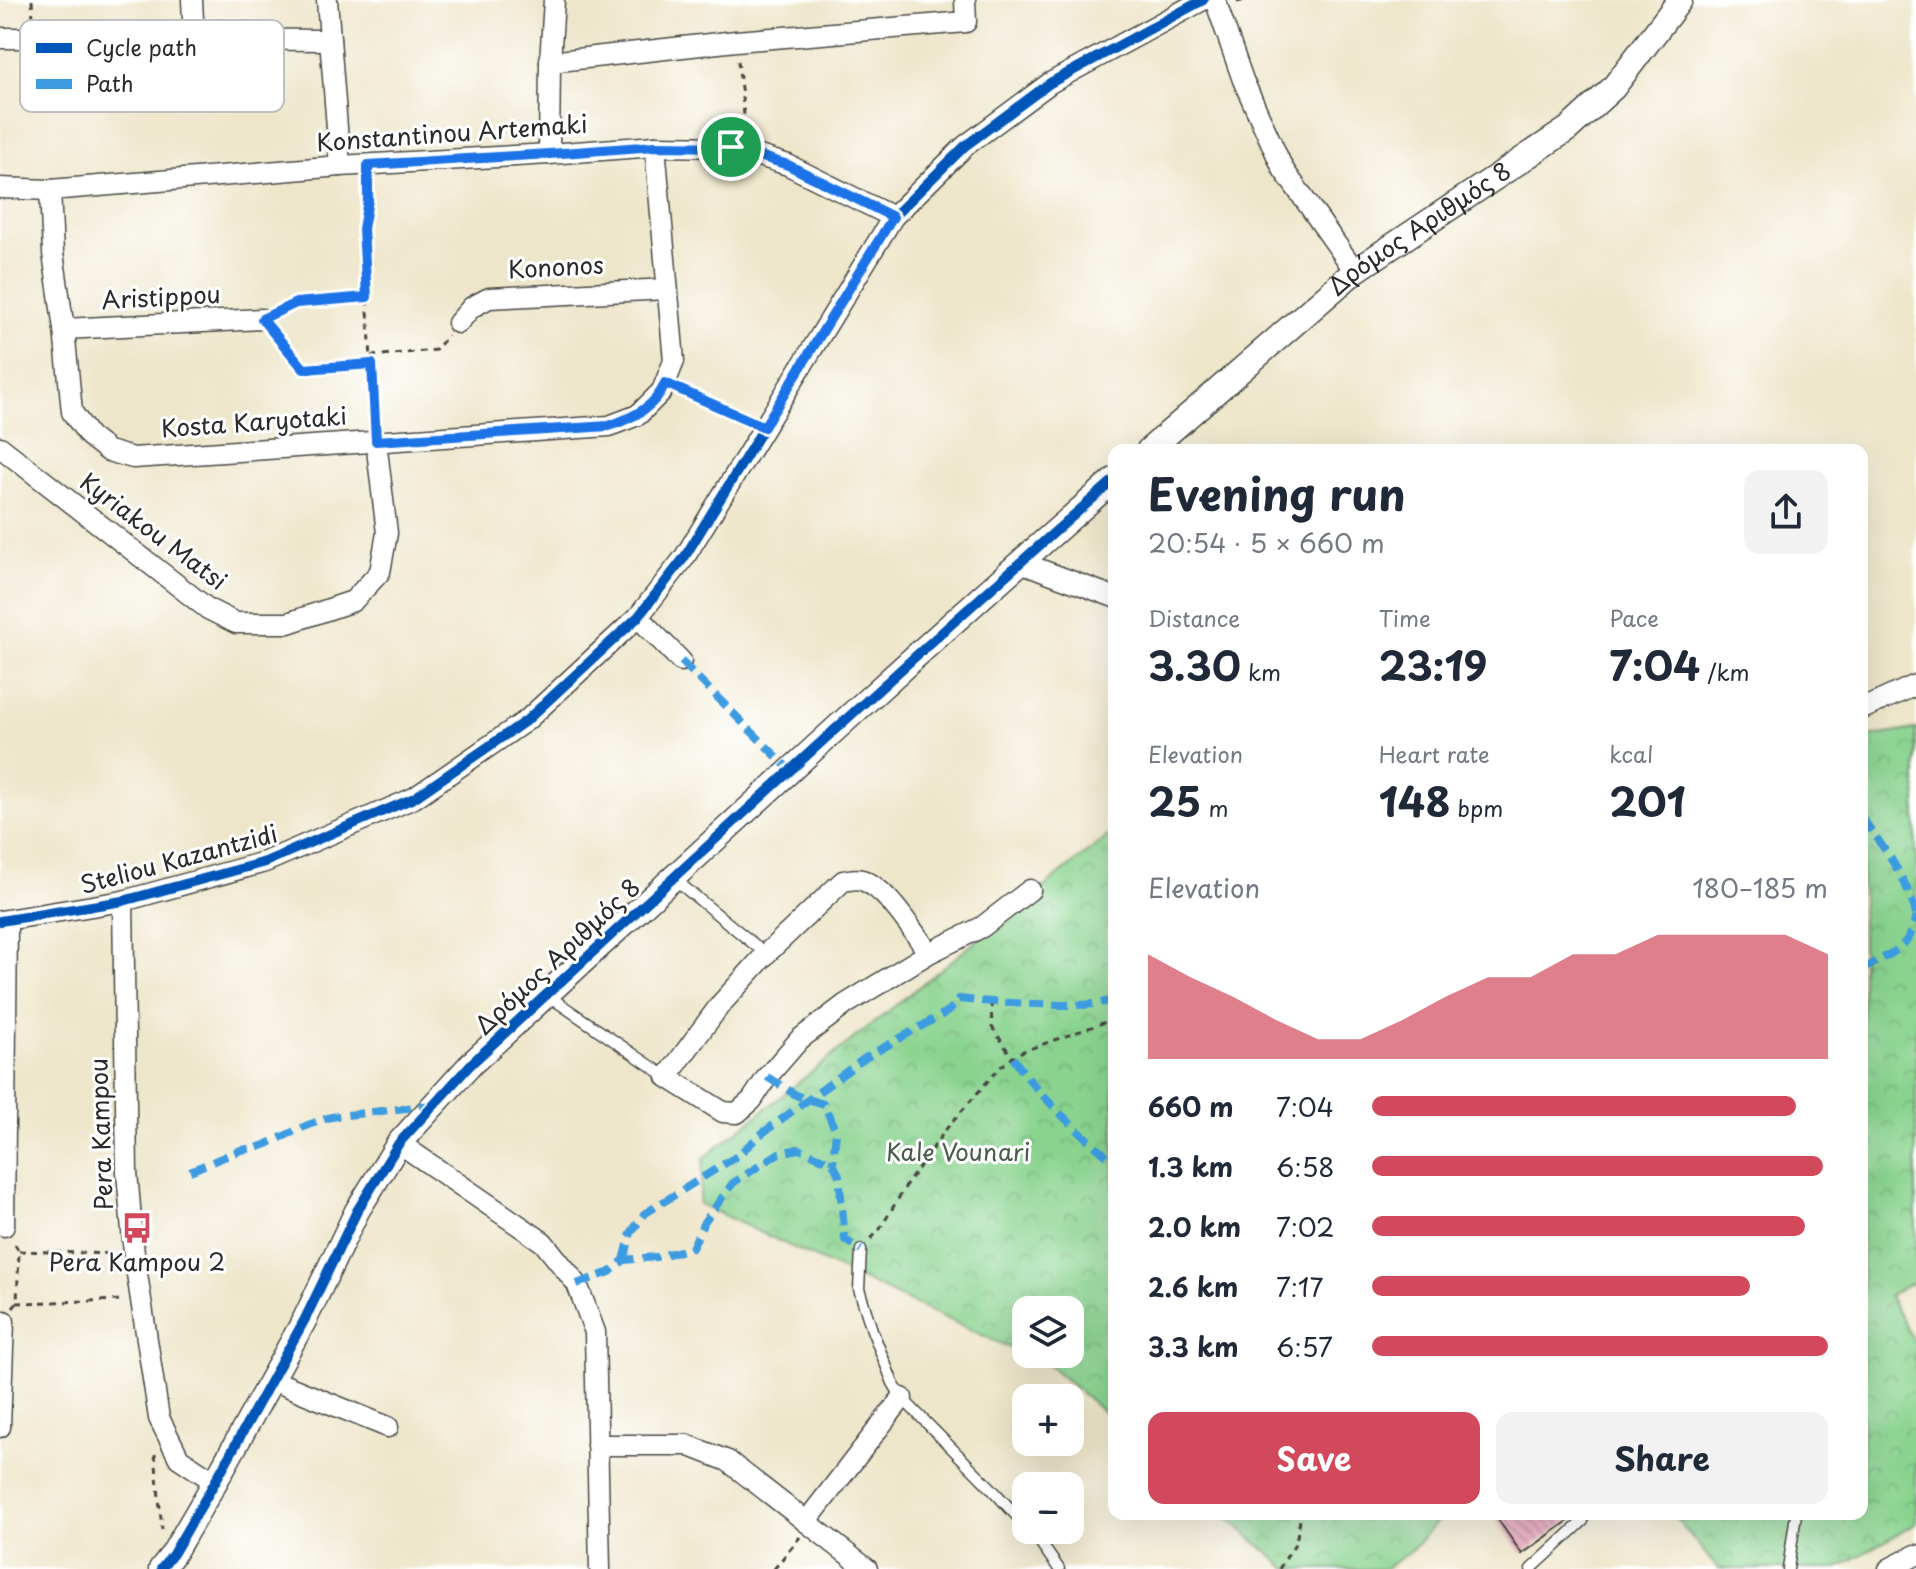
<!DOCTYPE html>
<html lang="en">
<head>
<meta charset="utf-8">
<style>
	body { margin:0; font-family:"Playpen Sans",sans-serif; background:#f2f2f3; color:#1f2937; height:100vh; display:flex; flex-direction:column; font-size:30px; white-space:nowrap }
	* { box-sizing:border-box; margin:0 }
	p { font-size:26px; color:#747a83 }
	.icon { flex:none; width:44px; height:44px; fill:none; stroke:currentColor; stroke-width:2; stroke-linecap:round; stroke-linejoin:round }
	.map { position:relative; flex:1; overflow:hidden }
	.details { position:absolute; left:1108px; top:444px; width:760px; height:1076px; display:flex; flex-direction:column; background:#fff; border-radius:16px; box-shadow:0 8px 32px #0002 }
	.details>* { flex:none }
	.controls { position:absolute; left:1012px; top:1296px; display:grid; gap:16px }
	.controls a { display:grid; place-items:center; width:72px; height:72px; border-radius:16px; background:#fff; box-shadow:0 8px 32px #0002; font-size:40px }
	.pin { position:absolute; display:grid; place-items:center; width:68px; height:68px; color:#fff; margin:-34px; border:4px solid #fff; border-radius:50%; box-shadow:0 2px 8px #0007 }
	.round { display:grid; place-items:center; flex:none; width:84px; height:84px; border-radius:16px; background:#f2f2f3 }
	.headline { display:flex; align-items:center; justify-content:space-between; height:136px; padding:0 40px }
	h1 { font-size:44px; font-weight:700; line-height:60px }
	.stats { display:grid; grid-template-columns:repeat(3,1fr); gap:12px; height:136px; padding:8px 40px }
	.stats div { display:grid; align-content:center }
	.stats b { font-size:40px; font-weight:700 }
	.stats small { font-size:22px; font-weight:400 }
	.stats p { font-size:22px }
	.chart { height:224px; padding:16px 40px }
	.chart p { display:flex; justify-content:space-between }
	.chart svg { width:100%; height:144px; margin-top:8px; fill:#d1495b; opacity:.7 }
	.cta { display:flex; gap:16px; margin-top:auto; padding:16px 40px }
	.cta a { flex:1; height:92px; border-radius:16px; background:#d1495b; color:#fff; font-size:32px; font-weight:700; line-height:92px; text-align:center }
	.cta a+a { background:#f2f2f3; color:#1f2937 }
	ul { padding:0 40px; list-style:none; font-size:26px }
	li { display:grid; grid-template-columns:128px 96px 1fr; align-items:center; height:60px }
	li i { height:20px; border-radius:10px; background:#d1495b }
	.map>svg:first-child { display:block }
</style>
</head>
<body>
<div class="map">
<svg width="1916" height="1569" viewBox="0 0 1916 1569">
	<defs>
		<pattern id="park-crowns" width="20" height="18" patternUnits="userSpaceOnUse" patternTransform="scale(2)"><rect width="20" height="18" fill="#89d38f"/><path d="M2 6a3 3 0 1 1 6 0M12 15a3 3 0 1 1 6 0" fill="none" stroke="#76b57c"/></pattern>
		<pattern id="building-back-hatch" width="6" height="6" patternUnits="userSpaceOnUse" patternTransform="scale(2)"><rect width="6" height="6" fill="#e9b1c3"/><path d="M-1 5l2 2M0 0l6 6M5-1l2 2" fill="none" stroke="#c898a8"/></pattern>
	</defs>
	<rect width="100%" height="100%" fill="#fff"/>
	<filter id="ink" filterUnits="userSpaceOnUse"><feTurbulence type="fractalNoise" baseFrequency=".0125" numOctaves="2"/><feDisplacementMap in="SourceGraphic" scale="16" xChannelSelector="R" yChannelSelector="G"/><feConvolveMatrix kernelMatrix="1 2 1 2 8 2 1 2 1" color-interpolation-filters="sRGB"/></filter>
	<filter id="wash" filterUnits="userSpaceOnUse"><feTurbulence type="fractalNoise" baseFrequency=".006" numOctaves="4" result="noise"/><feDisplacementMap in="SourceGraphic" scale="32" xChannelSelector="R" yChannelSelector="G"/><feGaussianBlur stdDeviation="1.8" result="paint"/><feColorMatrix in="noise" values="0 0 0 0 0 0 0 0 0 0 0 0 0 0 0 0 0 1.4 0 .05"/><feComposite in="paint" operator="in"/></filter>
	<g filter="url(#wash)">
		<rect width="100%" height="100%" fill="#eee6ca"/>
		<g fill="url(#park-crowns)" stroke="#5a7f5d" stroke-width="2" fill-rule="evenodd">
			<polygon points="1916,729 1916,1281 1889,1296 1916,1345 1916,1524 1836,1569 1718,1569 1673,1514 1862,1514 1862,738"/>
			<path d="M1114,831v590l-63,-54 -352,-163 5,-46zM1026,1310h44v44h-44z"/>
			<polygon points="1223,1514 1444,1514 1412,1550 1384,1569 1287,1569"/>
		</g>
		<g id="blocks">
			<polygon fill="url(#building-back-hatch)" points="1494,1514 1578,1514 1522,1554"/>
		</g>
	</g>
	<g filter="url(#ink)">
		<use href="#blocks" fill-opacity="0" stroke="#484743" stroke-width="2"/>
		<g fill="none" stroke-linecap="round" stroke-linejoin="round">
			<defs>
				<g id="service">
					<polyline points="674,879 766,954"/>
					<polyline points="547,995 667,1077"/>
					<polyline points="861,1250 859,1289 872,1330 893,1383 902,1398 991,1488 1026,1526"/>
					<polyline points="1029,1530 1040,1542 1059,1569"/>
					<polyline points="1531,1569 1583,1521"/>
					<polyline points="1788,1569 1796,1514"/>
				</g>
				<g id="minor">
					<polyline points="192,0 194,39"/>
					<polyline points="327,0 340,166"/>
					<polyline points="1215,0 1243,80 1283,169 1355,271"/>
					<polyline points="0,38 330,40"/>
					<polyline points="550,62 736,41 966,22 965,0"/>
					<polyline points="549,154 550,62 554,0"/>
					<polyline points="0,188 50,190 340,166 549,154 655,146 731,147 788,165 893,217"/>
					<polyline points="50,190 53,253 64,329 72,412 89,436 108,451 133,458 609,426 638,415 662,391 674,361 655,146"/>
					<polyline points="458,323 472,307 489,298 667,289"/>
					<polyline points="64,329 262,319"/>
					<polyline points="0,447 208,609 236,623 288,623 353,601 380,572 387,533 376,441"/>
					<polyline points="1020,562 1114,597"/>
					<polyline points="638,617 681,661"/>
					<polyline points="1862,709 1916,685"/>
					<polyline points="123,901 127,1172 134,1254 159,1418 179,1458 215,1482"/>
					<polyline points="0,921 123,901 265,862 414,798 527,720 638,617 684,558 893,217 965,146 1050,83 1203,0"/>
					<path d="M929,953c-16,-21 -42,-65 -67,-73 -7,-2 -12,0 -19,1l-77,73 -46,51 -53,72 56,35 14,1 15,-13 15,-23 33,-38 46,-35 83,-51 53,-26 48,-37"/>
					<polyline points="399,1143 543,1242 577,1284 595,1332 600,1569"/>
					<polyline points="4,1226 7,921"/>
					<polyline points="272,1380 388,1427"/>
					<polyline points="0,1427 4,1321"/>
					<polyline points="597,1445 687,1445 728,1461 867,1569"/>
					<polyline points="806,1522 902,1398"/>
					<polyline points="1889,1569 1916,1555"/>
				</g>
				<g id="tertiary">
					<path id="s1" d="M1149,450l206,-179 213,-142 45,-41 67,-88"/>
					<path d="M161,1569l12,-15 42,-72 90,-163 52,-108 42,-68 73,-80c213,-195 424,-393 642,-583"/>
				</g>
			</defs>
			<use href="#service" stroke="#484743" stroke-width="13"/>
			<use href="#minor" stroke="#484743" stroke-width="23"/>
			<use href="#tertiary" stroke="#484743" stroke-width="27"/>
			<g stroke="#484743" stroke-width="3" stroke-dasharray="6 6" stroke-linecap="butt">
				<polyline points="32,0 33,20"/>
				<polyline points="1237,2 1245,0"/>
				<polyline points="738,61 746,133"/>
				<polyline points="368,180 368,200 363,229 375,424"/>
				<polyline points="279,311 296,303 367,297"/>
				<polyline points="273,332 304,369 372,364"/>
				<polyline points="371,356 436,350 448,335"/>
				<polyline points="680,390 746,419"/>
				<polyline points="991,1002 992,1027 1012,1057"/>
				<polyline points="871,1239 880,1229 907,1184 947,1128 1000,1067 1021,1052 1114,1019"/>
				<polyline points="19,1251 115,1254"/>
				<polyline points="17,1303 125,1300"/>
				<polyline points="13,1308 17,1303 19,1251 14,1243"/>
				<polyline points="155,1454 162,1530"/>
				<polyline points="774,1569 800,1537"/>
				<polyline points="1279,1569 1296,1542 1301,1514"/>
			</g>
			<use href="#service" stroke="#fff" stroke-width="10"/>
			<use href="#minor" stroke="#fff" stroke-width="20"/>
			<use href="#tertiary" stroke="#fff" stroke-width="24"/>
			<g stroke="#3d9ce1" stroke-width="8" stroke-dasharray="16 8" stroke-linecap="butt">
				<polyline points="681,661 791,771"/>
				<path d="M1862,818c23,32 44,58 54,96"/>
				<polyline points="1862,970 1899,949 1910,936 1916,916"/>
				<path d="M1013,1058c25,37 66,75 101,104"/>
				<polyline points="767,1077 798,1096 824,1104 836,1132 833,1163"/>
				<polyline points="190,1171 241,1150 256,1148 267,1144 308,1125 331,1117 432,1105"/>
				<path d="M624,1260l7,-27 13,-19 93,-58 23,-21 105,-77 85,-48 9,-11c26,3 52,4 78,5 26,1 52,3 77,-4"/>
				<polyline points="577,1284 610,1272 624,1260 656,1257 692,1248 704,1222 733,1183 779,1153 799,1149 833,1163 839,1175 845,1240 861,1250"/>
			</g>
			<defs>
				<g id="cycleway">
					<polyline points="0,921 123,901 265,862 414,798 527,720 638,617 684,558 893,217 965,146 1050,83 1203,0"/>
					<path d="M161,1569l12,-15 42,-72 90,-163 52,-108 42,-68 73,-80c213,-195 424,-393 642,-583"/>
				</g>
			</defs>
			<use href="#cycleway" stroke="#fff" stroke-width="15"/>
			<use href="#cycleway" stroke="#0057b8" stroke-width="10"/>
		</g>
	</g>
	<g fill="none" stroke-linecap="round" stroke-linejoin="round" filter="url(#ink)">
		<defs>
			<path id="route" d="M655,146l76,1 57,18 105,52 -129,210 -99,-44c-9,24 -33,35 -56,43l-233,15 -4,-77 -68,5 -42,-50 34,-16 71,-6 -4,-68 5,-29v-35l181,-11z"/>
		</defs>
		<use href="#route" stroke="#fff" stroke-width="16"/>
		<use href="#route" stroke="#1a73e8" stroke-width="10"/>
	</g>
	<defs>
		<symbol id="bus-bare" viewBox="-9 -9 18 18"><path d="M-5-6H5V4H4V6H2V4H-2V6H-4V4H-5ZM-3.5-4V0h7V-4ZM-3.5 1.2v1.5H-2V1.2ZM2 1.2v1.5H3.5V1.2Z" fill="#d1495b" stroke="#fff" stroke-width="2.5" paint-order="stroke"/></symbol>
	</defs>
	<g fill-rule="evenodd">
		<use href="#bus-bare" x="115" y="1206" width="44" height="44"/>
	</g>
	<g text-anchor="middle" stroke-width="6" stroke-linejoin="round" paint-order="stroke">
		<g font-size="24" fill="#2b2b2b" stroke="#fff">
			<text transform="translate(452 134) rotate(-4)" y="8">Konstantinou Artemaki</text>
			<text dy="8" stroke="none"><textPath href="#s1" startOffset="350">Δρόμος Αριθμός 8</textPath></text>
			<text transform="translate(556 268) rotate(-3)" y="8">Kononos</text>
			<text transform="translate(161 298) rotate(-3)" y="8">Aristippou</text>
			<text transform="translate(254 423) rotate(-4)" y="8">Kosta Karyotaki</text>
			<text transform="translate(153 532) rotate(37)" y="8">Kyriakou Matsi</text>
			<text transform="translate(179 860) rotate(-15)" y="8">Steliou Kazantzidi</text>
			<text transform="translate(558 957) rotate(-43)" y="8">Δρόμος Αριθμός 8</text>
			<text transform="translate(102 1134) rotate(-92)" y="8">Pera Kampou</text>
		</g>
		<g font-size="24" fill="#475d49" stroke="#fff">
			<text x="958" y="1161">Kale Vounari</text>
		</g>
		<g font-size="24" fill="#2b2b2b" stroke="#fff">
			<text x="137" y="1271">Pera Kampou 2</text>
		</g>
	</g>
	<rect x="20" y="20" width="264" height="92" rx="12" fill="#fff" stroke="#bfbfbf" stroke-width="2"/>
	<rect x="36" y="43" width="36" height="10" fill="#0057b8"/>
	<rect x="36" y="79" width="36" height="10" fill="#3d9ce1"/>
	<g font-size="22" fill="#2b2b2b">
		<text x="86" y="56">Cycle path</text>
		<text x="86" y="92">Path</text>
	</g>
</svg>
<div class="controls">
<a><svg class="icon" aria-label="layers" viewBox="0 0 24 24"><path d="M12 4l9 5-9 5-9-5zM3 14l9 5 9-5"/></svg></a>
<a>+</a>
<a>−</a>
</div>
<div class="pin" style="left:731px;top:147px;background:#1e9e55"><svg class="icon" aria-label="arrive" viewBox="0 0 24 24"><path d="M6 21V4h12l-3 4 3 4H6"/></svg></div>
<section class="details">
<div class="headline"><div><h1>Evening run</h1><p>20:54 · 5 × 660 m</p></div><a class="round"><svg class="icon" aria-label="share" viewBox="0 0 24 24"><path d="M12 15V3M7 8l5-5 5 5M5 13v7h14v-7"/></svg></a></div>
<div class="stats">
<div><p>Distance</p><b>3.30<small> km</small></b></div>
<div><p>Time</p><b>23:19</b></div>
<div><p>Pace</p><b>7:04<small> /km</small></b></div>
</div>
<div class="stats">
<div><p>Elevation</p><b>25<small> m</small></b></div>
<div><p>Heart rate</p><b>148<small> bpm</small></b></div>
<div><p>kcal</p><b>201</b></div>
</div>
<div class="chart"><p><span>Elevation</span>180–185 m</p>
<svg viewBox="0 0 160 44" preserveAspectRatio="none"><path d="M0 44V12L10 19L20 25L30 32L40 38L50 38L60 32L70 25L80 19L90 19L100 12L110 12L120 6L130 6L140 6L150 6L160 12V44z"/></svg>
</div>
<ul>
<li><b>660 m</b>7:04<i style="width:93%"></i></li>
<li><b>1.3 km</b>6:58<i style="width:99%"></i></li>
<li><b>2.0 km</b>7:02<i style="width:95%"></i></li>
<li><b>2.6 km</b>7:17<i style="width:83%"></i></li>
<li><b>3.3 km</b>6:57<i style="width:100%"></i></li>
</ul>
<div class="cta"><a>Save</a><a>Share</a></div>
</section>
</div>
</body>
</html>
